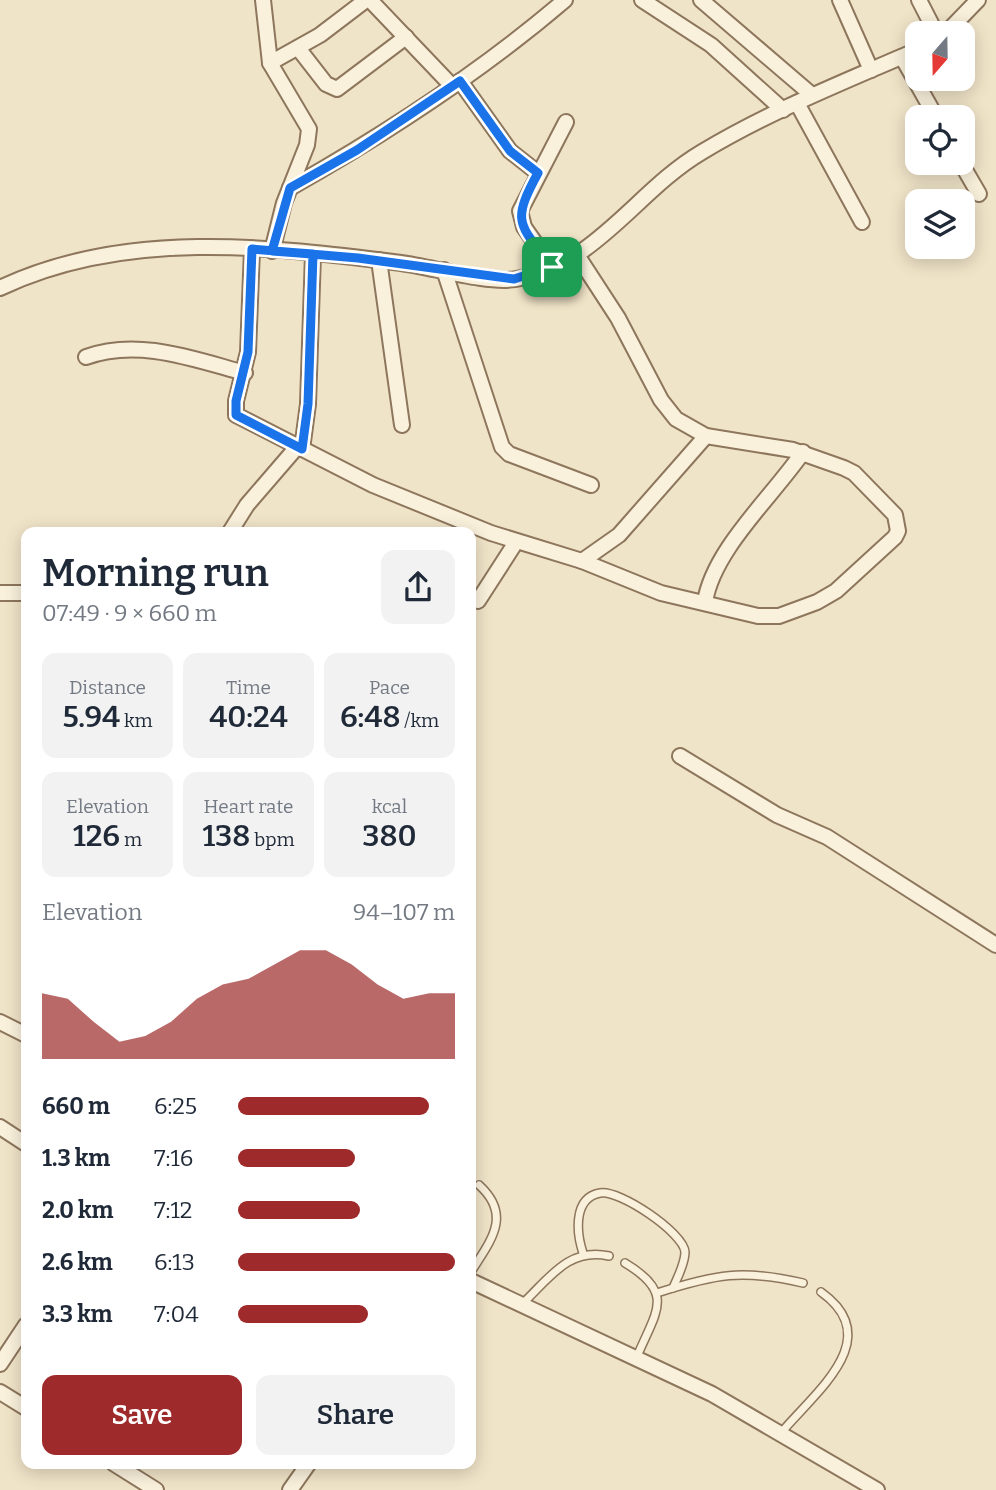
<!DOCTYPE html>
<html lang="en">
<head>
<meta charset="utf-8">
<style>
	body { margin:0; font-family:Bitter,serif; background:#f2f2f3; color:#1f2937; height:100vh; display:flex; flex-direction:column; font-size:26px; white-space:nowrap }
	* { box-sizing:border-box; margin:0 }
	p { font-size:23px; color:#747a83 }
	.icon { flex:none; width:38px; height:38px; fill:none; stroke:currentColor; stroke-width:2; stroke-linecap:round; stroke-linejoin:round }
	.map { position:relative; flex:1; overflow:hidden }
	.sheet { position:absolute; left:21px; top:527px; width:455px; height:942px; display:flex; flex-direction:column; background:#fff; border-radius:14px; box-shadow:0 4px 18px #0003 }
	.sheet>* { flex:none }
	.needle { width:46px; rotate:200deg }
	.fabs { position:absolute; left:905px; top:21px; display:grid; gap:14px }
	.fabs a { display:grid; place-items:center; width:70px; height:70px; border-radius:14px; background:#fff; box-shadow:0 4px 18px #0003; font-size:35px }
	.pin { position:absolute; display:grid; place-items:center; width:60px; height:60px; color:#fff; margin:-30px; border-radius:14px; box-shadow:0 4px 10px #0006 }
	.round { display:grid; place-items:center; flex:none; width:74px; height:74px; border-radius:14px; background:#f2f2f3 }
	.head { display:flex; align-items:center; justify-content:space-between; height:119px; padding:0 21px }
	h1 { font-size:38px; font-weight:600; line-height:52px }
	.metrics { display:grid; grid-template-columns:repeat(3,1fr); gap:10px; height:119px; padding:7px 21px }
	.metrics div { display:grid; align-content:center; border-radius:14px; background:#f2f2f3; text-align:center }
	.metrics b { font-size:30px; font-weight:600 }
	.metrics small { font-size:19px; font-weight:400 }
	.metrics p { font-size:19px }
	.chart { height:196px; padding:14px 21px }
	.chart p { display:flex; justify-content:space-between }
	.chart svg { width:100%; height:126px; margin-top:7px; fill:#9e2a2b; opacity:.7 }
	.action { display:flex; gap:14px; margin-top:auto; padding:14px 21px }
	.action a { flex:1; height:80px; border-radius:14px; background:#9e2a2b; color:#fff; font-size:28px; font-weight:600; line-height:80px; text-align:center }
	.action a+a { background:#f2f2f3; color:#1f2937 }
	ul { padding:0 21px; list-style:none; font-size:23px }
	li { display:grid; grid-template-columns:112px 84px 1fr; align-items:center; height:52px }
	li i { height:18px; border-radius:9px; background:#9e2a2b }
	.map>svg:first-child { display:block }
</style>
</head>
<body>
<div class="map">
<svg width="996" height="1490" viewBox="0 0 996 1490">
	<rect width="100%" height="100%" fill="#f0e4c8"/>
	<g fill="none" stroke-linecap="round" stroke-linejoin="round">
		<defs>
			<g id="lane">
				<path d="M583,1253c-6,-18 -11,-55 17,-60 19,-4 84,40 85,59 0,12 -8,26 -12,36"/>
				<path d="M625,1263c52,31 30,49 11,96"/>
				<path d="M471,1272c19,-31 42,-56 8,-87"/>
				<path d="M657,1293c59,-19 85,-24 146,-10"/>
				<path d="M521,1305c28,-26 47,-58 88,-49"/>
				<path d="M780,1434c35,-42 107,-95 41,-142"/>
			</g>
			<g id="street">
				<polyline points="263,0 270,63 309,129 307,145 284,203 272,251"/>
				<polyline points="370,0 452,86"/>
				<polyline points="642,0 711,45 783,110"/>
				<polyline points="701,0 812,95"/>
				<polyline points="840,0 871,70"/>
				<polyline points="919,0 936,33"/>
				<polyline points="946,33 978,0"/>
				<polyline points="298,48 326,84 337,89 406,37"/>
				<polyline points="902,57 936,117"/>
				<polyline points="270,63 320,35 366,0"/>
				<polyline points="460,81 510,151 538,173"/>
				<polyline points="797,103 862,222"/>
				<polyline points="961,163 979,194"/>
				<path d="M290,188c97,-55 191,-116 275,-188"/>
				<polyline points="252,249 248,352 236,401 236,415 373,485 491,533 582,561 661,593 758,616 779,616 817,602 836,591 895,537 898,531 895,515 854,473 844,468 793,450 706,436 676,419 661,400 618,318 577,255"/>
				<polyline points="379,260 402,425"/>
				<polyline points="552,267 524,227 520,211 566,122"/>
				<polyline points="444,270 502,447 509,454 591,485"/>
				<path d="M0,288c124,-59 269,-42 401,-25 31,4 86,21 115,16 81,-14 120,-88 186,-127 68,-41 142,-70 215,-102"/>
				<path d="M86,357c52,-19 107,2 159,16"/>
				<polyline points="302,449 308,404 313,254"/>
				<polyline points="230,532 247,505 297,447"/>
				<polyline points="582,561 619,535 706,436"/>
				<polyline points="0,593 26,593"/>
				<polyline points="478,601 516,542"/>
				<path d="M705,602c8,-52 67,-105 98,-150"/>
				<polyline points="680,756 777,815 827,837 996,945"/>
				<polyline points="0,1022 26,1035"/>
				<polyline points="0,1127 26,1144"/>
				<polyline points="471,1281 712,1394 877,1490"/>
				<polyline points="0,1364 26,1325"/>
				<polyline points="0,1392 26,1408"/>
				<polyline points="113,1463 156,1490"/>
				<polyline points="290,1490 309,1463"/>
			</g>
		</defs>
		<use href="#lane" stroke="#8d765c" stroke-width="10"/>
		<use href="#street" stroke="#8d765c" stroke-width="18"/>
		<use href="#lane" stroke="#faf1dc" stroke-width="7"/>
		<use href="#street" stroke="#faf1dc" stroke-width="14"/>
	</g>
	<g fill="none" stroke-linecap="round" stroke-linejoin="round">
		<defs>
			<path id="route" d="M552,267l-38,12 -156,-21 -106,-9 -4,103 -12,49v14l66,34 6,-45 5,-150 -41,-3 18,-63 67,-38 103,-69 50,70 28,22c-28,51 -18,51 14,94"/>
		</defs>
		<use href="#route" stroke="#fff" stroke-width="14"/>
		<use href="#route" stroke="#1a73e8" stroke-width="9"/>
	</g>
</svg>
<div class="fabs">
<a><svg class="needle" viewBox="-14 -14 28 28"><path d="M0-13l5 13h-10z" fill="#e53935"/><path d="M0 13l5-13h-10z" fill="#747a83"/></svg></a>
<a><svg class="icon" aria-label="locate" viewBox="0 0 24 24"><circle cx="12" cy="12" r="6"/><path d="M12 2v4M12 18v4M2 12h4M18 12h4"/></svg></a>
<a><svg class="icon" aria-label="layers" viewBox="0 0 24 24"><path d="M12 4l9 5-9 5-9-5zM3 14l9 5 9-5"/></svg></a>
</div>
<div class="pin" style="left:552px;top:267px;background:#1e9e55"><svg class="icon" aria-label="arrive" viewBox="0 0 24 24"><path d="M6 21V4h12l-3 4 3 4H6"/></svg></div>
<section class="sheet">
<div class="head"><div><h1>Morning run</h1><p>07:49 · 9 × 660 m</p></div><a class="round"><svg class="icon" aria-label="share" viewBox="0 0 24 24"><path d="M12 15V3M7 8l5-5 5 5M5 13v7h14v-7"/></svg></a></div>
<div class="metrics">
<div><p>Distance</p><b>5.94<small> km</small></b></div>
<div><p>Time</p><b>40:24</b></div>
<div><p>Pace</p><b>6:48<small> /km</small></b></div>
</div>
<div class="metrics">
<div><p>Elevation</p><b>126<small> m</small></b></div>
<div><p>Heart rate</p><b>138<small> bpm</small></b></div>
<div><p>kcal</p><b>380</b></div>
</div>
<div class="chart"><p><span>Elevation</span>94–107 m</p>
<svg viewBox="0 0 160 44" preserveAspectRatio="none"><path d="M0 44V21L10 23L20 31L30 38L40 36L50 31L60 23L70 18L80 16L90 11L100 6L110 6L120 11L130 18L140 23L150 21L160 21V44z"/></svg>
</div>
<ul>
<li><b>660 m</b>6:25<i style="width:88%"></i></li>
<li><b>1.3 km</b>7:16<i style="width:54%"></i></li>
<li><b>2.0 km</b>7:12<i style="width:56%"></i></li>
<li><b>2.6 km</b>6:13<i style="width:100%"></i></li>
<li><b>3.3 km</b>7:04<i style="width:60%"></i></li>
</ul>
<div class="action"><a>Save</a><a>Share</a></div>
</section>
</div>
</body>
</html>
